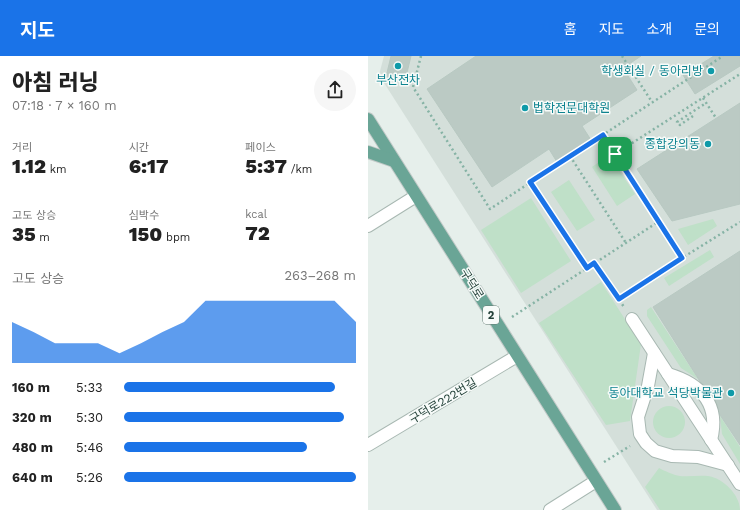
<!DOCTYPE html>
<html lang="ko">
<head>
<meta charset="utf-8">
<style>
	body { margin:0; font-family:"Work Sans","Noto Sans KR",sans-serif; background:#f6f6f6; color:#222; height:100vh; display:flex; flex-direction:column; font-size:15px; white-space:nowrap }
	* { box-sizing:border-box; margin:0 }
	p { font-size:13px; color:#767676 }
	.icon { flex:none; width:22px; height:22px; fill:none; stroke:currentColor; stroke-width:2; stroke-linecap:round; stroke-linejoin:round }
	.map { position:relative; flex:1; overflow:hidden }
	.drawer { display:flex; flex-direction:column; background:#fff; width:368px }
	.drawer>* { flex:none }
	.pin { position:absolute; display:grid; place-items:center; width:34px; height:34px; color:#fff; margin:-17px; border-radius:8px; box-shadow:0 2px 6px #0006 }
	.round { display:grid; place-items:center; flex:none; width:42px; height:42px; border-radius:21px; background:#f6f6f6 }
	.head { display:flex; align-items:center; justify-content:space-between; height:68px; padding:0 12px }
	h1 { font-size:22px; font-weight:800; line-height:30px }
	.figures { display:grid; grid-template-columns:repeat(3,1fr); gap:6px; height:68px; padding:4px 12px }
	.figures div { display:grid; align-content:center }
	.figures b { font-size:20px; font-weight:800 }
	.figures small { font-size:11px; font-weight:400 }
	.figures p { font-size:11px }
	.chart { height:112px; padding:8px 12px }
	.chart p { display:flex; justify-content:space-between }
	.chart svg { width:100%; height:72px; margin-top:4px; fill:#1a73e8; opacity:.7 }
	ul { padding:0 12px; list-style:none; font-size:13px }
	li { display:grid; grid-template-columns:64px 48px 1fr; align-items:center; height:30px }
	li i { height:10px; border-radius:5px; background:#1a73e8 }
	header { display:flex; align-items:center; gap:24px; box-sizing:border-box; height:56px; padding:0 20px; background:#1a73e8; color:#fff }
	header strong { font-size:19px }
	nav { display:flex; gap:22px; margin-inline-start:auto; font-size:14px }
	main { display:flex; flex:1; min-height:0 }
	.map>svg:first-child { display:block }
</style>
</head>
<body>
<header>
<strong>지도</strong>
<nav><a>홈</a><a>지도</a><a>소개</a><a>문의</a></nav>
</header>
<main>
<section class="drawer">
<div class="head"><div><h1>아침 러닝</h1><p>07:18 · 7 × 160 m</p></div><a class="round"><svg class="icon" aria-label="share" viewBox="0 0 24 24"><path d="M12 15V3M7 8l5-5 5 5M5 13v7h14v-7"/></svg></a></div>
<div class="figures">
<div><p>거리</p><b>1.12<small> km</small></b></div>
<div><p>시간</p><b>6:17</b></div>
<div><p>페이스</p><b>5:37<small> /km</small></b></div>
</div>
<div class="figures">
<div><p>고도 상승</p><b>35<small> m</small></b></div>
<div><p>심박수</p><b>150<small> bpm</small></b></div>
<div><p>kcal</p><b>72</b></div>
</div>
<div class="chart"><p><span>고도 상승</span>263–268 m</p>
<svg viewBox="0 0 160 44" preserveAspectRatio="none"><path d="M0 44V19L10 25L20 32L30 32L40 32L50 38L60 32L70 25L80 19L90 6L100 6L110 6L120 6L130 6L140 6L150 6L160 19V44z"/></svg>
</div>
<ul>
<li><b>160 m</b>5:33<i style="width:91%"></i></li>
<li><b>320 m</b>5:30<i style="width:95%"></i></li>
<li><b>480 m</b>5:46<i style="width:79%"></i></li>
<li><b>640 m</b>5:26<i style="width:100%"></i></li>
</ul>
</section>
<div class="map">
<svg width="372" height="454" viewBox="0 0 372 454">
	<rect width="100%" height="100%" fill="#e6efeb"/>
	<polygon fill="#d4dfda" points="16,0 372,0 372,454 289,454 11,19"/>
	<g fill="#bfe0c8">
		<polygon points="241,99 267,138 249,150 224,111"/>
		<polygon points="201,124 227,164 209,175 183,136"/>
		<polygon points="163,142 203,205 153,237 113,174"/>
		<polygon points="345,163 349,170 320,189 310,173"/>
		<polygon points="342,194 346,201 301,230 296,222"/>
		<polygon points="233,226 273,288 262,365 238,369 171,267"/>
		<polygon points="283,251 330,323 313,312 279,260 279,254"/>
		<circle cx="301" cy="366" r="16"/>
		<polygon points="352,360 372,391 372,408 354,378"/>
		<path d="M291,412c6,3 14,7 21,8 9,1 19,-1 28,0 15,2 32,19 32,34h-80l-15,-23z"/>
	</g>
	<g fill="#bbcac4" stroke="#b8c9c2">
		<polygon points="23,0 43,0 37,25 18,21"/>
		<polygon points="108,0 273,0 255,12 269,34 214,70 223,84 189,106 181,93 124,131 59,33"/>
		<polygon points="346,0 372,0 372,10 327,38 315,19"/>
		<polygon points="372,47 372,148 304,165 269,113"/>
		<polygon points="372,195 372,389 352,359 344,338 333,327 285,251"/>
	</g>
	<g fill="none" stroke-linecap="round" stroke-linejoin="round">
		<defs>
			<g id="lane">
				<polyline points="264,263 372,428"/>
				<polyline points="286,297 280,330 270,361 272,378 278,387 287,395 304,400 330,401 360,409"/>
				<path d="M300,318c34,10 52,31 43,66"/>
			</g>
			<g id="street">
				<polyline points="0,170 48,140"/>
				<polyline points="0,389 149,300"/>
				<polyline points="182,454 228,425"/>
			</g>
			<g id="primary">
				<polyline points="0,63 247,454"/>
				<polyline points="0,96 26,105"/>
			</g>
		</defs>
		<use href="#lane" stroke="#a8b8b2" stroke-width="14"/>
		<use href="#street" stroke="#a8b8b2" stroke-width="14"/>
		<use href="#primary" stroke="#c2cac8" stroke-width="14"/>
		<g stroke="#86b3a5" stroke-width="2.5" stroke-dasharray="2 3" stroke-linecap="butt">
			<polyline points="53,0 45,31 122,153 355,0"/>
			<polyline points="254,0 284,46"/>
			<polyline points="335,42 348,62"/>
			<polyline points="325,60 312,69 309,66 338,47"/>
			<polyline points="235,79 290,166"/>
			<polyline points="247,98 372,18"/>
			<polyline points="202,100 258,187"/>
			<polyline points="162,127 219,212"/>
			<polyline points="226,207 256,251"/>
			<polyline points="251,243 314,202"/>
			<polyline points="144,261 290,166 314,202 372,166"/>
			<polyline points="236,406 262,390"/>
		</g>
		<use href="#lane" stroke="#fff" stroke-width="12"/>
		<use href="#street" stroke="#fff" stroke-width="12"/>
		<use href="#primary" stroke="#6aa596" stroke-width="12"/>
	</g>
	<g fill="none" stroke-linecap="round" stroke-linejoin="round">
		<defs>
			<polygon id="route" points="235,79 314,202 251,243 226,207 219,212 162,126"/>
		</defs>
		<use href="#route" stroke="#fff" stroke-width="8"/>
		<use href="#route" stroke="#1a73e8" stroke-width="5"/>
	</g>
	<g fill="#0f9aa8" stroke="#f7fbf9" stroke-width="1.5">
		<circle cx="30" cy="10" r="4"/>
		<circle cx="343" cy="15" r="4"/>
		<circle cx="157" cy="52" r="4"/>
		<circle cx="340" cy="88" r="4"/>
		<circle cx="363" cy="337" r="4"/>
	</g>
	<g text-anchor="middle" stroke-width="3" stroke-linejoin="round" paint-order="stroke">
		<rect fill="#f7fbf9" stroke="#637a73" stroke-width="1" x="115" y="250" width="16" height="18" rx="3"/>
		<g font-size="11" font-weight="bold" fill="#24423a">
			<text x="123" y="263">2</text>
		</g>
		<g font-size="12" fill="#0d838f" stroke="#f7fbf9" text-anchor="end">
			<text x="335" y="19">학생회실 / 동아리방</text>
			<text x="30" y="28" text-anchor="middle">부산전차</text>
			<text x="165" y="56" text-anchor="start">법학전문대학원</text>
			<text x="332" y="92">종합강의동</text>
			<text x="355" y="341">동아대학교 석당박물관</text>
		</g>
		<g font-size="12" fill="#24423a" stroke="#f7fbf9">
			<text transform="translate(104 228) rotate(58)" y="4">구덕로</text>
			<text transform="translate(75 345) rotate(-31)" y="4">구덕로222번길</text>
		</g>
	</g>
</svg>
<div class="pin" style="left:247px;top:98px;background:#1e9e55"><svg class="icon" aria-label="arrive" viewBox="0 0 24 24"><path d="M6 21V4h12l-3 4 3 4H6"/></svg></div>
</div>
</main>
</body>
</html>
